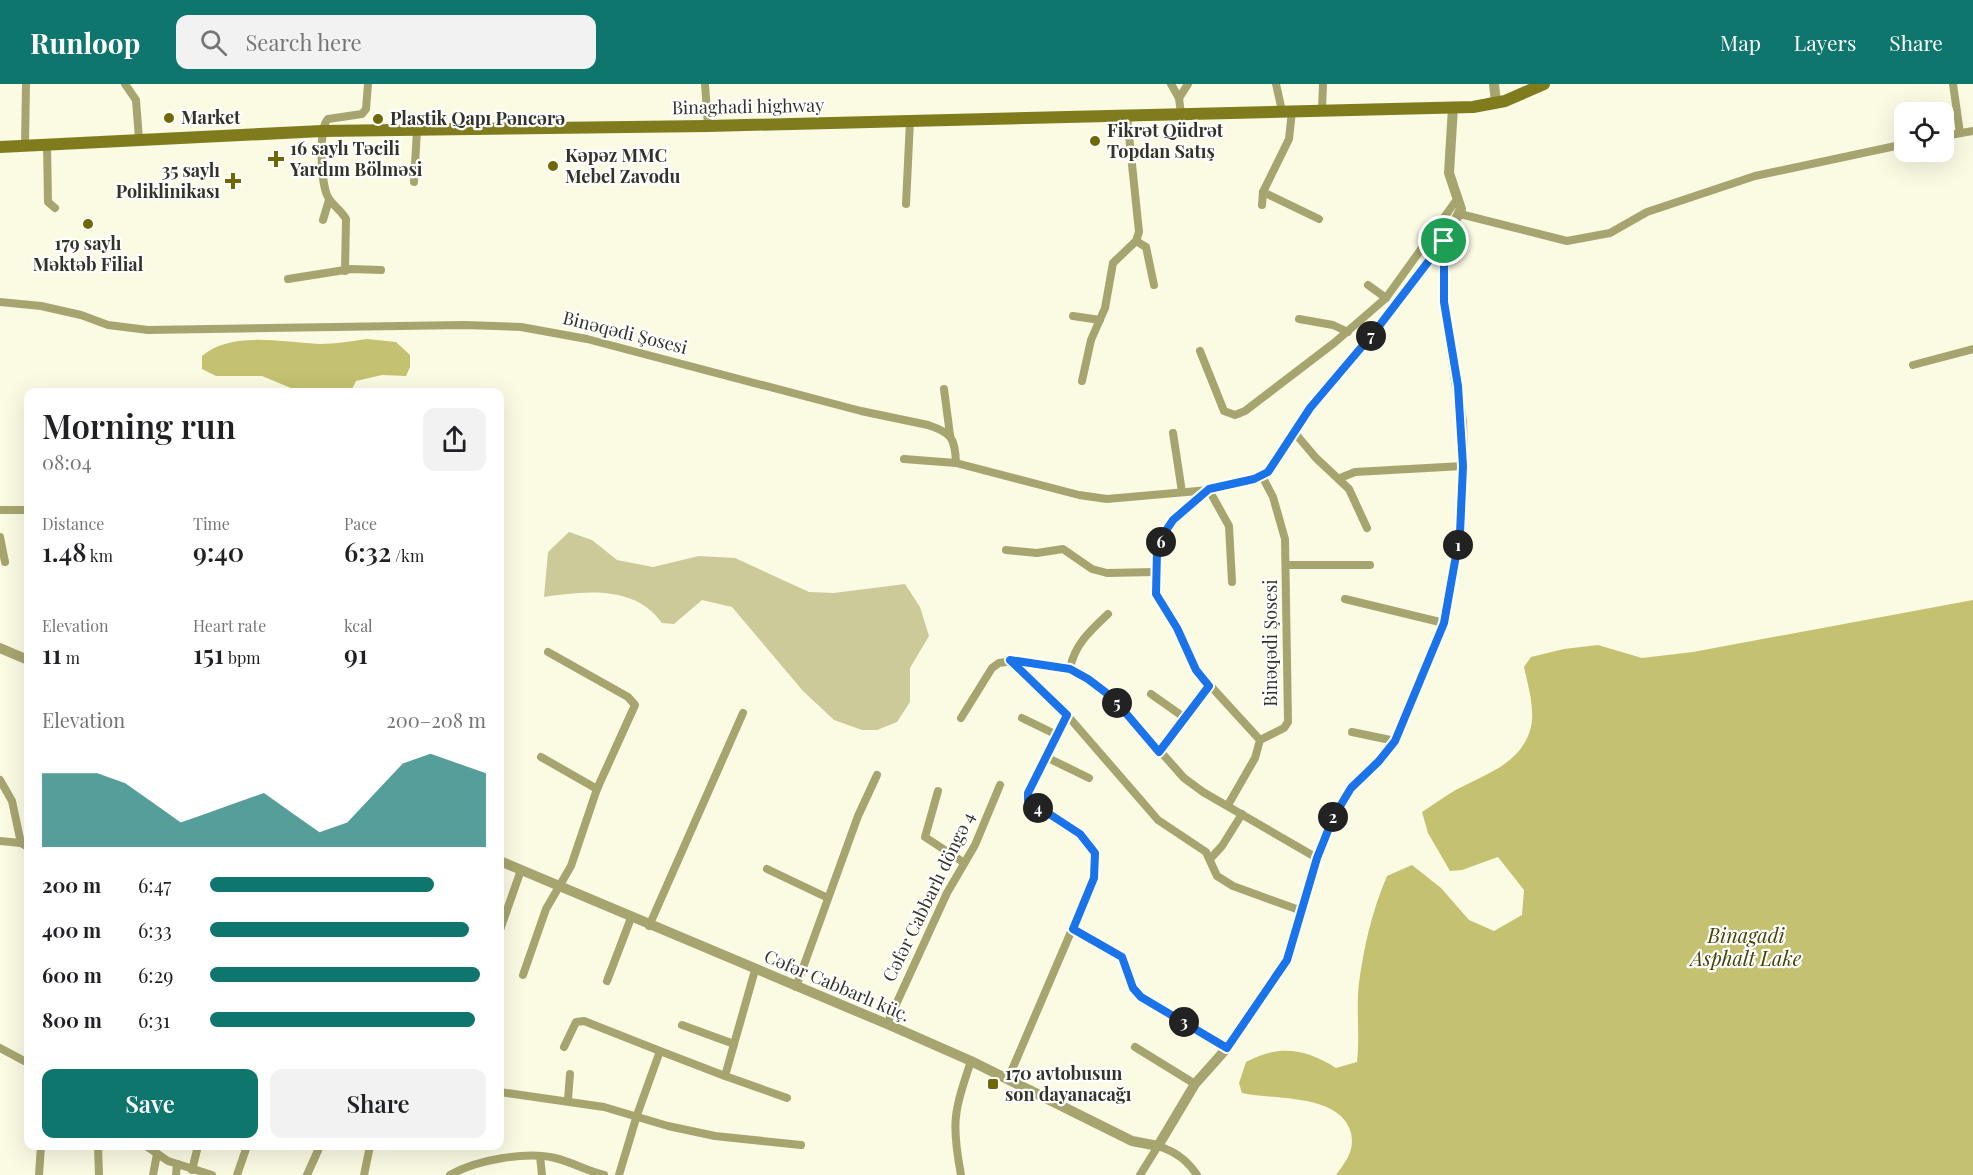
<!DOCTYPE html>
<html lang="en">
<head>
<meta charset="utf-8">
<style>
	body { margin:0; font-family:"Playfair Display",serif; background:#f2f2f2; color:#202124; height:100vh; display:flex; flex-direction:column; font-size:22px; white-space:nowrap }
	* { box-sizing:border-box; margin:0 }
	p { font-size:20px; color:#757577 }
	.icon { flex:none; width:33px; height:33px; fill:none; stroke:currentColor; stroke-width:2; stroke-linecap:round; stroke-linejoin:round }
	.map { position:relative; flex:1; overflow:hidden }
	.side { position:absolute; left:24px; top:304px; width:480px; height:762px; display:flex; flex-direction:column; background:#fff; border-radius:12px; box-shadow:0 6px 24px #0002 }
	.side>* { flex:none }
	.buttons { position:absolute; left:1894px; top:18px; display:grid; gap:12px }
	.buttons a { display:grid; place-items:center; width:60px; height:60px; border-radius:12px; background:#fff; box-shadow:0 6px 24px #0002; font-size:30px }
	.pin { position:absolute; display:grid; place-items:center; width:51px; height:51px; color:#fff; margin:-26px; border:3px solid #fff; border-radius:50%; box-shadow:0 2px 6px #0007 }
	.km { position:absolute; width:30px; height:30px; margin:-15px; border-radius:50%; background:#222; color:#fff; font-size:16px; line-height:30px; text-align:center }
	.round { display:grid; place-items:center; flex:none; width:63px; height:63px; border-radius:12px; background:#f2f2f2 }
	.head { display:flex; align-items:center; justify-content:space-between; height:102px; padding:0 18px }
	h1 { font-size:33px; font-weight:600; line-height:45px }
	.figures { display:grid; grid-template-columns:repeat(3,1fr); gap:9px; height:102px; padding:6px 18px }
	.figures div { display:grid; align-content:center }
	.figures b { font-size:26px; font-weight:600 }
	.figures small { font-size:16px; font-weight:400 }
	.figures p { font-size:16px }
	.chart { height:168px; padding:12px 18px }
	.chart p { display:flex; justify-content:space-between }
	.chart svg { width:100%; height:108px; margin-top:6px; fill:#0f766e; opacity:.7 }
	.action { display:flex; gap:12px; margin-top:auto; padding:12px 18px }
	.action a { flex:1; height:69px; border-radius:12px; background:#0f766e; color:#fff; font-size:24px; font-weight:600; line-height:69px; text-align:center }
	.action a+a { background:#f2f2f2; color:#202124 }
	ul { padding:0 18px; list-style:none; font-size:20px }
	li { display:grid; grid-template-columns:96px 72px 1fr; align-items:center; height:45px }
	li i { height:15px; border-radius:8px; background:#0f766e }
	header { display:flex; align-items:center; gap:36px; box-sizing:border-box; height:84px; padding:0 30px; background:#0f766e; color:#fff }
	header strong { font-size:28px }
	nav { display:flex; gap:33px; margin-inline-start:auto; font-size:21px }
	.search { width:420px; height:54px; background:#f2f2f2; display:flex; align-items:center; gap:15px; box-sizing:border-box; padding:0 21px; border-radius:12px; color:#757577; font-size:22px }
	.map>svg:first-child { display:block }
</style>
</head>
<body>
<header>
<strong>Runloop</strong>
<div class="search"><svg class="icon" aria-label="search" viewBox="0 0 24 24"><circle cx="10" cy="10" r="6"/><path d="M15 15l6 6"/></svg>Search here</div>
<nav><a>Map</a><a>Layers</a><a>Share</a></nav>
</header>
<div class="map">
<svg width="1973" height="1091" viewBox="0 0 1973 1091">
	<rect width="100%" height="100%" fill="#fbfae3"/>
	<path fill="#ccca99" d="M569,448l23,8 25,20 36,7 46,-11 36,2 74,34 25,1 71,-9 15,23 9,29 -19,32v34l-13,20 -20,8h-15l-28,-10 -31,-29 -71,-84 -30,-7 -28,24 -12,-1c-27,-38 -77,-32 -118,-26l4,-45z"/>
	<g fill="#c4c171">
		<path d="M367,255l29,3 14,13v12l-4,9 -24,-1 -26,6 -6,12h-47l-41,-17h-46l-14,-7v-13c30,-26 81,-13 118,-12 15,0 32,-3 47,-5z"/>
		<path d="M1973,516v575h-637c10,-13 19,-25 15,-42 -10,-40 -78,-33 -109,-40l-3,-10 7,-21c33,-18 60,-13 90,6l21,-6c3,-26 -1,-53 2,-79 5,-37 13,-72 28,-107l25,-11 29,23 28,32 25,11 28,-16 2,-25 -26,-33 -36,13 -12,1 -22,-38 -6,-21c9,-6 18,-12 27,-18 31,-19 72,-27 82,-67 4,-18 -3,-42 -7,-60l7,-10 33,-8 34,-4 44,13 51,-6z"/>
	</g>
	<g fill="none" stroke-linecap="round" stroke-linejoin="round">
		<g stroke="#a7a56f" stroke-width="8">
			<polyline points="125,0 136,16 139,55"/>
			<polyline points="705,0 708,42"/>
			<polyline points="1171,0 1179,14 1181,30"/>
			<polyline points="1276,0 1282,27"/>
			<polyline points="1953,0 1960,49"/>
			<polyline points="1179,14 1188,0"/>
			<polyline points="1322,26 1323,0"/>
			<polyline points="1944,52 1973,47"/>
			<polyline points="47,60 48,118 55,124"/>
			<polyline points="25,62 26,0"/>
			<polyline points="414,98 417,46"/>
			<polyline points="1263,108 1319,135"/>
			<polyline points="906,120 910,37"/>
			<polyline points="1262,121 1263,108 1289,55 1292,27"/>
			<polyline points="1460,130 1567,157 1610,149 1647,128 1755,92 1905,60"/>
			<polyline points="323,136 329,116"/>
			<polyline points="1136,157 1146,163 1154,201"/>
			<path d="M345,187l1,-52c-5,-9 -14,-14 -18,-22 -7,-12 -10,-69 0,-78l34,-5 4,-5 2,-25"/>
			<polyline points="288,195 351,185 381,186"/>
			<polyline points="1368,201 1386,214"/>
			<path d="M0,218l41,4 40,9 27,10 40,5 316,-5 57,2 66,12 274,72 67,14c24,8 27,13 28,38l123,32 28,4 102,-9 53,-14 11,-10 37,-58 66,-78 69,-89"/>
			<polyline points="1073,232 1100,236"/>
			<polyline points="1299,235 1333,241 1348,248"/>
			<polyline points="1200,267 1224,327 1235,331 1245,327 1334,259 1386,214 1458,114"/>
			<polyline points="1913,281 1973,265"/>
			<polyline points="1082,297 1091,256 1105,224 1113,179 1136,157 1139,148 1127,32"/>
			<polyline points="944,305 950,351"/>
			<polyline points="1294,348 1316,374 1349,405 1367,444"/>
			<polyline points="1173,349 1182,408"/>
			<polyline points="904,375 956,379"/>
			<polyline points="1340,394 1355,388 1463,382"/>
			<polyline points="0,426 28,426"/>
			<polyline points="0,453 5,478"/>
			<polyline points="1006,466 1037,469 1063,465 1092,485 1107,489 1155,488"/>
			<polyline points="1287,481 1370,481"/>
			<polyline points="1345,515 1444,539"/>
			<polyline points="1010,576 1067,631"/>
			<path d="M1070,585c4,-24 21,-39 38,-55"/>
			<polyline points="1151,610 1185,634"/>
			<polyline points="961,634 992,584 999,579 1020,576 1040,582 1070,585 1087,595 1113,614 1184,694 1203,708 1317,774"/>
			<polyline points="1022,634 1057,651"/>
			<polyline points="1352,648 1395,657"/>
			<polyline points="1260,656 1284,644 1288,638 1285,455 1273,413 1262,392"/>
			<polyline points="1159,668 1209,602"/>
			<polyline points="541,673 597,705"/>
			<polyline points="1046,673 1089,694"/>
			<polyline points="0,696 12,717 21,759"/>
			<polyline points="938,707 925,753 963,778"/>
			<polyline points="1228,721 1255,674 1260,656 1196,586 1177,544 1156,510 1157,467 1165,448 1173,436 1209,406 1229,442 1232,498"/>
			<polyline points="0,757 21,759 28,763"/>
			<polyline points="1210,775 1222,762 1242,730"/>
			<polyline points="767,785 828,814"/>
			<polyline points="649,842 743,629"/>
			<polyline points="1073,845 1122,873 1133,904 1141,913 1227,964"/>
			<polyline points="500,846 521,786"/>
			<polyline points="523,891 546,825 571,782 597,705 635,621 628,613 548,568"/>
			<polyline points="607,897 631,834"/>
			<polyline points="796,903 858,732 877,691"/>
			<polyline points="887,940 947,809 975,761 1000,701"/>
			<polyline points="682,941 734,960"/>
			<polyline points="564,963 576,938 584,937 660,967"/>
			<polyline points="1135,963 1195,1000"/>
			<polyline points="0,964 28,979"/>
			<polyline points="725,992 787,1014"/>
			<polyline points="1008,995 1094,794 1095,769 1090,759 1028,716 1028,709 1067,631 1158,736 1206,768 1217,792 1233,802 1302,827"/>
			<polyline points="500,1008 604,1023 668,1042 715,1052 801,1061"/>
			<polyline points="568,1016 570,990"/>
			<polyline points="98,1062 99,1091"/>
			<polyline points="146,1062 168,1077 212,1091"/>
			<polyline points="540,1072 542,1091"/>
			<polyline points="192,1086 198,1062"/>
			<polyline points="39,1091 41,1062"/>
			<polyline points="153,1091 157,1070"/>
			<polyline points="176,1091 177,1080"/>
			<polyline points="237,1091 247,1062"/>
			<polyline points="307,1091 320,1062"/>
			<polyline points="364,1091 370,1062"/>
			<path d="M450,1091c26,-15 76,-24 105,-17 17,4 32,13 49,17"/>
			<polyline points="619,1091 637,1031 660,967 725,992 755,886"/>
			<path d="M961,1091c-10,-53 -7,-63 10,-114"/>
			<path d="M1140,1091l18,-29c18,6 29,14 39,29"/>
		</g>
		<g stroke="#a7a56f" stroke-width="10">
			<polyline points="1494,0 1496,19"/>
			<polyline points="0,564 28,576"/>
			<polyline points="500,777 887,940 971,977 1132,1057 1158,1062 1195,1000 1227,964 1287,876 1317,774 1333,734 1351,704 1379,677 1395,657 1444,539 1460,449 1463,382 1462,337 1444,218 1443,174 1445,157 1461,125 1449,89 1453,23"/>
		</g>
		<polyline stroke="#807c1e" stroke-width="12" points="0,63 322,47 708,42 1473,23 1505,17 1544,0"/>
	</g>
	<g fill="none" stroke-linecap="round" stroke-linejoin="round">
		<defs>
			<polygon id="route" points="1444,157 1444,218 1458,302 1463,382 1460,449 1444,539 1395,657 1379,677 1351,704 1333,734 1317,774 1287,876 1227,964 1141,913 1133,904 1122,873 1073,845 1094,794 1095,769 1080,750 1028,716 1028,709 1067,631 1010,576 1070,585 1088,595 1113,614 1159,668 1209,602 1196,586 1177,544 1156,510 1157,467 1165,448 1173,436 1209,405 1254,395 1268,388 1310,324 1376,246"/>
		</defs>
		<use href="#route" stroke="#fff" stroke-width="12"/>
		<use href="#route" stroke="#1a73e8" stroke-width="8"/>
	</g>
	<g fill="#6e6903" stroke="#fff" stroke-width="2">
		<circle cx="169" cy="34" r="6"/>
		<circle cx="378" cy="35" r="6"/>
		<circle cx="1095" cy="57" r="6"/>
		<path d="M273 66h6v6h6v6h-6v6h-6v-6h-6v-6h6z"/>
		<circle cx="553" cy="82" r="6"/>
		<path d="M230 88h6v6h6v6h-6v6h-6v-6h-6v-6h6z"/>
		<circle cx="88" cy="140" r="6"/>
		<rect x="987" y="994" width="12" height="12" rx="3"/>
	</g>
	<g text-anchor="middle" stroke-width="4.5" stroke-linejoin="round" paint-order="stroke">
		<g font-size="18" fill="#33332a" stroke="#fff">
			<text transform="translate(748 23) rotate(-1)" y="6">Binaghadi highway</text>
			<text transform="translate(625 249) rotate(14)" y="6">Binəqədi Şosesi</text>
			<text transform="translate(1271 559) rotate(-90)" y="6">Binəqədi Şosesi</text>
			<text transform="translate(929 813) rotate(-64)" y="6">Cəfər Cabbarlı döngə 4</text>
			<text transform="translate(837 902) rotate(23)" y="6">Cəfər Cabbarlı küç.</text>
		</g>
		<g font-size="18" font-weight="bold" fill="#33332a" stroke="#fff" text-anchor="start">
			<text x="181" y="40">Market</text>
			<text x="390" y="41">Plastik Qapı Pəncərə</text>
			<text x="1107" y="53">Fikrət Qüdrət<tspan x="1107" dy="21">Topdan Satış</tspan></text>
			<text x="290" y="71">16 saylı Təcili<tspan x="290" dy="21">Yardım Bölməsi</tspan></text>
			<text x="565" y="78">Kəpəz MMC<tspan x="565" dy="21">Mebel Zavodu</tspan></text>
			<text x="220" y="93" text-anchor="end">35 saylı<tspan x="220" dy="21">Poliklinikası</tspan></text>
			<text x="88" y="166" text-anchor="middle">179 saylı<tspan x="88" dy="21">Məktəb Filial</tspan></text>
			<text x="1005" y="996">170 avtobusun<tspan x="1005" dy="21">son dayanacağı</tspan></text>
		</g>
		<g font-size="20" font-style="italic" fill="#464300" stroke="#fff">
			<text x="1746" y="859">Binagadi<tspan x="1746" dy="23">Asphalt Lake</tspan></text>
		</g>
	</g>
</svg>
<div class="buttons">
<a><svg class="icon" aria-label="locate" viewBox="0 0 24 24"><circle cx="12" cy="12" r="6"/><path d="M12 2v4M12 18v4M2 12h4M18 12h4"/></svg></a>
</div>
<div class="pin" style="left:1444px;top:157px;background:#1e9e55"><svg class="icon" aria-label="arrive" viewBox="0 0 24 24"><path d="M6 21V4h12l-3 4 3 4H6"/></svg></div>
<b class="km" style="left:1458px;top:461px">1</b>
<b class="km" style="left:1333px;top:733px">2</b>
<b class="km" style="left:1184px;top:938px">3</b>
<b class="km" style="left:1038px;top:724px">4</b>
<b class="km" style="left:1117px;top:619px">5</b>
<b class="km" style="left:1161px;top:458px">6</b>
<b class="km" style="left:1371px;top:252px">7</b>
<section class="side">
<div class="head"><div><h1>Morning run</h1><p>08:04</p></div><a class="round"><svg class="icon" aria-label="share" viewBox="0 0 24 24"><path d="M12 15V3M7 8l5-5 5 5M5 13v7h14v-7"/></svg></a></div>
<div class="figures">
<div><p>Distance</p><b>1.48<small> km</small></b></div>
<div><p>Time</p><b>9:40</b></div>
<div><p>Pace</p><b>6:32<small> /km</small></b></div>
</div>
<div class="figures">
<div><p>Elevation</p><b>11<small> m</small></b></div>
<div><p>Heart rate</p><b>151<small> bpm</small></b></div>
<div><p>kcal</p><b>91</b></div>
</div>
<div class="chart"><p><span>Elevation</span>200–208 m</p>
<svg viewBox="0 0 160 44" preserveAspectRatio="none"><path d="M0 44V14L10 14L20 14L30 18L40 26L50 34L60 30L70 26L80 22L90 30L100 38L110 34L120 22L130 10L140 6L150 10L160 14V44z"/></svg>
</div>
<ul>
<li><b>200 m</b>6:47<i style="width:81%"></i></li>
<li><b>400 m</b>6:33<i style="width:94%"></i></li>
<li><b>600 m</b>6:29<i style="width:98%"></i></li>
<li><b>800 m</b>6:31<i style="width:96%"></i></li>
</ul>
<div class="action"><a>Save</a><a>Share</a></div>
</section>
</div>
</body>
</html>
